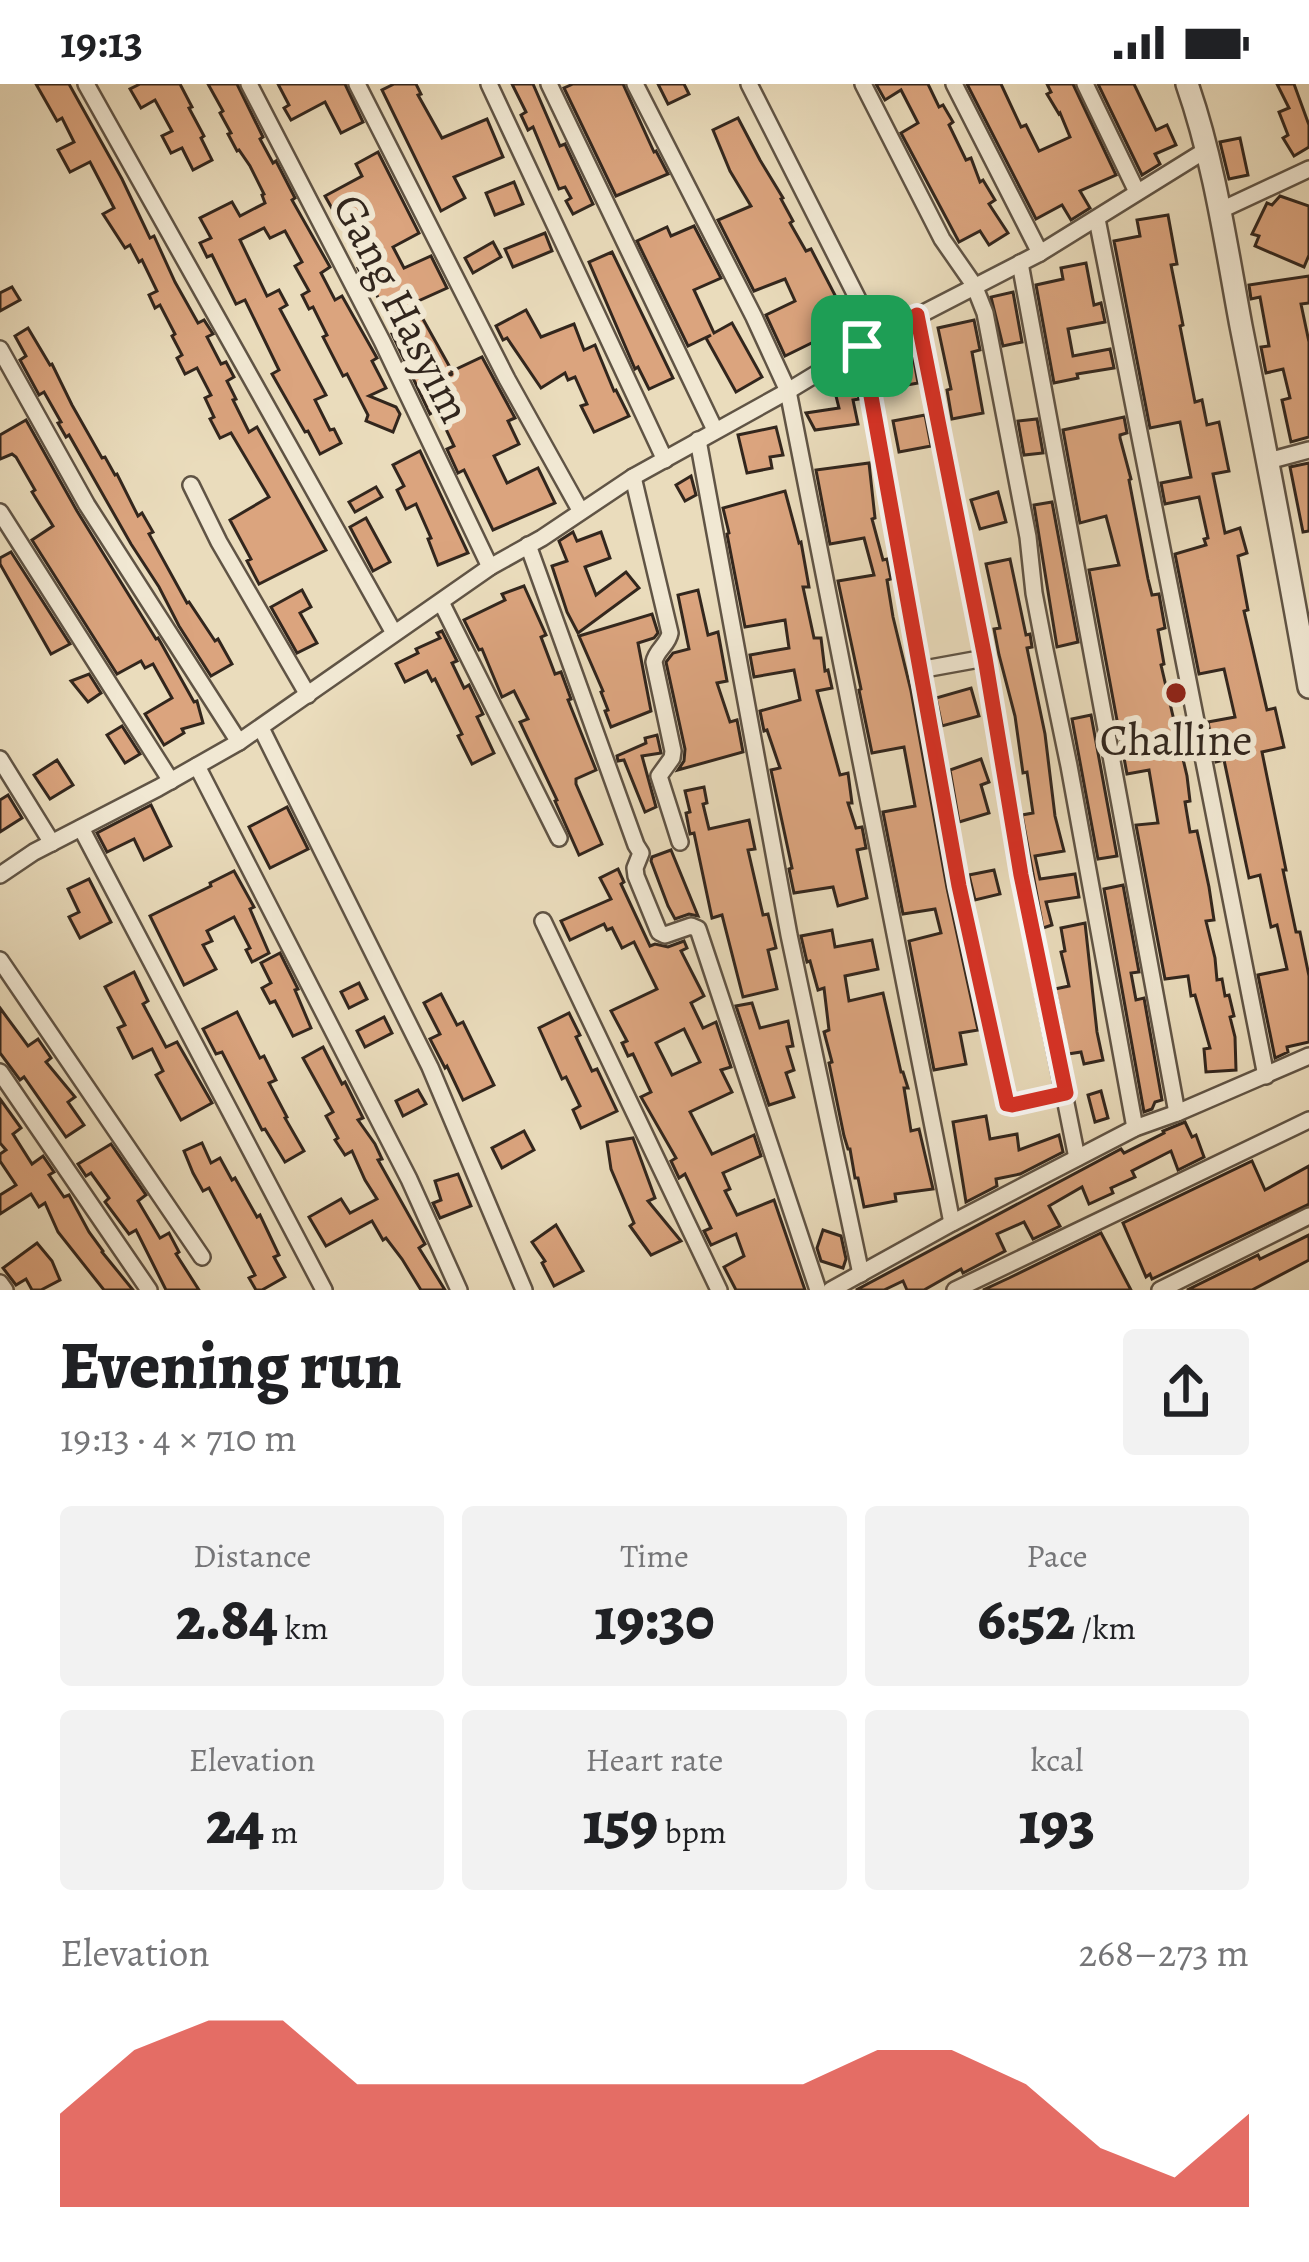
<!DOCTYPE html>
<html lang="en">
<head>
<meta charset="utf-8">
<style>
	body { margin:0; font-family:Alegreya,serif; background:#f2f2f2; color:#202124; height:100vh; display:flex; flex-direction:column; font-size:45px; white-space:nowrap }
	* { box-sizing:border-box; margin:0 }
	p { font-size:39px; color:#757577 }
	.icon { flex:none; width:66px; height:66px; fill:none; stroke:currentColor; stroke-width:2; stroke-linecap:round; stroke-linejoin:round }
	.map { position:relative; height:1206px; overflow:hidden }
	.sheet { display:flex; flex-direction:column; background:#fff; flex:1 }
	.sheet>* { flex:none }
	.pin { position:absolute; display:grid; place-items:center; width:102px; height:102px; color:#fff; margin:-51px; border-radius:24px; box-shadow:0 6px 18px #0006 }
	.round { display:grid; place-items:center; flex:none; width:126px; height:126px; border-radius:12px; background:#f2f2f2 }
	.headline { display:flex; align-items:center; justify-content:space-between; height:204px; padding:0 60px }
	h1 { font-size:66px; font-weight:800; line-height:90px }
	.figures { display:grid; grid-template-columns:repeat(3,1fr); gap:18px; height:204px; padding:12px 60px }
	.figures div { display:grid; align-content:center; border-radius:12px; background:#f2f2f2; text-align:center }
	.figures b { font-size:60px; font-weight:800 }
	.figures small { font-size:33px; font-weight:400 }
	.figures p { font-size:33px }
	.chart { height:336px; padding:24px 60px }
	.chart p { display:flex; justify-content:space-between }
	.chart svg { width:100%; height:216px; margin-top:12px; fill:#d93025; opacity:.7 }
	.status { display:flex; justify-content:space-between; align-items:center; height:84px; padding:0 60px; background:#fff; direction:ltr }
	.status svg { height:33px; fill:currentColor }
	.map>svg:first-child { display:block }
</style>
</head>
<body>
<div class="status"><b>19:13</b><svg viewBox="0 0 49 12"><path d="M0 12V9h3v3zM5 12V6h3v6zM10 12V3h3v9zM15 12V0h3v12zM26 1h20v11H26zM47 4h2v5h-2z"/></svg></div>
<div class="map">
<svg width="1309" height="1206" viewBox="0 0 1309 1206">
	<rect width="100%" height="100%" fill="#eadcbc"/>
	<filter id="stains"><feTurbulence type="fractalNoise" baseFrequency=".00167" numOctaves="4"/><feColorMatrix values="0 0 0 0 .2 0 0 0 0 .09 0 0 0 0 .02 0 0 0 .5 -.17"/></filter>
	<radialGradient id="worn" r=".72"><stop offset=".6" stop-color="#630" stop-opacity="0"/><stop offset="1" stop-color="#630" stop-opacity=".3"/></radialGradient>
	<g fill="#dba47e" stroke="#32261d" stroke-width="3" fill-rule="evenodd">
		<polygon points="36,0 69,0 122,95 150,154 154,152 175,198 198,239 204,236 213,250 207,253 221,280 226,278 234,293 227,297 236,315 233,316 249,348 257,343 326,466 259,500 247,477 251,475 230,436 269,413 231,349 220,354 210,335 214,333 205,314 211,311 197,284 185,290 177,274 182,271 172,252 175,250 160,221 155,224 149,211 157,207 142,176 139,178 130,161 125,164 103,130 114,124 90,78 70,88 58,66 74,58 62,34 57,37"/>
		<polygon points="140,0 180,0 192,23 189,24 204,52 201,54 212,76 193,86 182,64 171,69 162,52 172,47 155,16 141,24 130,5"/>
		<polygon points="208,0 237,0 263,53 260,55 273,79 276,77 295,114 292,116 330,183 321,189 335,216 342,212 377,274 372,277 386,304 369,312 396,323 400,330 393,348 366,337 368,331 347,290 343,292 323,253 327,251 313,223 309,225 302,211 309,207 295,182 302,178 285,147 270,154 264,144 240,156 267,212 279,206 287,221 280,225 326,311 315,316 330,346 334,345 341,359 320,370 308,347 305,348 272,290 279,286 245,216 236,220 212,171 207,173 200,159 211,154 200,134 232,118 240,132 265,119 262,111 264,110 250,82 239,66 237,67 228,50 231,49 220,29 223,27"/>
		<polygon points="278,0 345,0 363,38 341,49 325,18 291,36 284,24 289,21"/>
		<polygon points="394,0 416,0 421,10 418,11 442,54 487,35 503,73 454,93 465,114 441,127 382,6"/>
		<polygon points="512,0 533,0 560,62 565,60 593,120 573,130 566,117 571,114 565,103 559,105 533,43 528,46 521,31 526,28"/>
		<polygon points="573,0 623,0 654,68 656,67 668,90 616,112 564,4"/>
		<polygon points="658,0 684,0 689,10 668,20"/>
		<polygon points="876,0 928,0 939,23 943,21 953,38 949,41 966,76 971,74 980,98 983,96 995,116 989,120 1008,149 989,161 980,147 959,158 901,49 918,39 901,6 885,16"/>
		<polygon points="967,0 1001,0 1021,43 1026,41 1039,67 1070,53 1060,29 1059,30 1047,10 1051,8 1047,0 1073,0 1116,91 1080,107 1090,124 1071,136 1062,121 1036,135"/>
		<polygon points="1098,0 1134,0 1156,46 1167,41 1176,61 1155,70 1160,80 1142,91"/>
		<polygon points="1277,0 1294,0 1309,41 1309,63 1294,72 1283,54 1288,51 1279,28 1289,24"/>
		<polygon points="738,34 760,76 783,114 781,115 793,137 790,139 806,167 811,165 850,240 785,272 766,231 795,217 785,195 754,207 718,136 751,122 730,87 713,46"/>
		<polygon points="1240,54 1248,91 1229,95 1220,58"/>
		<polygon points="378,68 419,149 393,163 404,184 431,172 447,204 414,219 452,287 482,273 515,334 508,337 519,360 494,372 507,399 538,384 555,419 493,446 464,386 458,389 447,365 454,362 437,326 430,330 392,250 395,249 384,225 368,194 364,196 358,184 362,182 351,158 325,112 362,92 356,80"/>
		<polygon points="514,98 523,120 495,131 486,109"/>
		<polygon points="1280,112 1309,122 1309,171 1304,183 1255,162 1259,152 1252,150 1267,119 1272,121"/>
		<polygon points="1168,131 1177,180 1171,181 1183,241 1180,242 1195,318 1202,316 1207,341 1219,338 1229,387 1213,390 1225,449 1240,444 1247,469 1238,472 1248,526 1244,527 1267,626 1275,624 1284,663 1262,668 1286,786 1283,786 1296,848 1300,848 1309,892 1309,958 1287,963 1288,968 1275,974 1258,891 1287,885 1277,841 1271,843 1260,791 1249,794 1224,676 1216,678 1208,638 1235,633 1224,585 1199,590 1175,470 1206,461 1204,455 1208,454 1199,413 1165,420 1161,399 1191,393 1180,338 1150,344 1114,157 1140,152 1137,136"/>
		<polygon points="694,142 721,194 694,206 714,249 732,239 762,293 736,308 706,254 711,251 688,262 637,157 667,143 671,152"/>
		<polygon points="545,149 552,167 513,183 505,165"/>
		<polygon points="493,158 501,173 473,189 465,174"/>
		<polygon points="612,168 673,294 649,305 638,283 635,285 589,178"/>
		<polygon points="1086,179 1094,221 1101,219 1105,238 1068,245 1073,272 1110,265 1114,284 1077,290 1078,294 1054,299 1036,201 1063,195 1061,184"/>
		<polygon points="1309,192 1309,219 1301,220 1309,258 1309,353 1291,358 1282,316 1290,314 1283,285 1266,289 1261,263 1269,262 1260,213 1251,215 1249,201"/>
		<polygon points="12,203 20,216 0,227 0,209"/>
		<polygon points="1013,208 1022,258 1003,262 991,213"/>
		<polygon points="526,226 541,253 574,240 584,266 595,261 614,307 616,306 629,332 594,348 581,322 587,320 575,293 568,296 565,289 541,304 507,254 503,256 496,242"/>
		<polygon points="974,236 980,266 972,268 983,329 952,335 947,306 951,305 938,244"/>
		<polygon points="28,244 50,281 52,280 72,321 102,374 105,373 115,391 117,390 138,432 142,429 153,448 149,450 187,519 189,518 215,557 218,555 232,580 211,592 179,542 159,503 131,460 69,351 66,353 58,339 61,338 44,308 39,311 20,276 26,272 15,252"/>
		<polygon points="911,260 918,299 907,301 899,262"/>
		<polygon points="855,294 859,315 853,316 858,340 815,346 806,329 839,324 833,300"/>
		<polygon points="925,331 931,362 899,368 893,337"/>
		<polygon points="1124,333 1127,349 1120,351 1120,354 1131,395 1129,396 1148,495 1152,511 1159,510 1165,544 1158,546 1164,580 1161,581 1187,692 1190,717 1185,718 1190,748 1197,747 1209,803 1214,836 1206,837 1215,874 1217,896 1222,895 1225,912 1229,911 1234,932 1230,933 1235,953 1236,986 1206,988 1204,965 1210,964 1195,911 1191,912 1188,892 1165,895 1136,741 1158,739 1149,686 1127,690 1089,486 1119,481 1106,432 1080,439 1063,346"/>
		<polygon points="1037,335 1043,369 1024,371 1018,337"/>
		<polygon points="26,336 77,427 156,555 158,554 161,559 194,618 197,617 203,639 182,645 184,649 164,661 145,630 172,614 153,580 145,584 141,577 117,590 32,456 53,442 32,408 35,406 16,373 12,370 0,375 0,351"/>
		<polygon points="776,343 783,371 770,373 772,384 747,389 738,351"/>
		<polygon points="420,367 468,469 438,481 428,455 431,454 416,420 406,425 397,406 404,402 393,381"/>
		<polygon points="869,379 875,434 872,435 883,476 887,475 891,495 887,496 893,533 911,607 947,804 978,946 960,949 966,980 934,986 909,857 941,849 935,825 903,830 883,728 915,722 904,663 872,669 859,606 861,605 838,497 874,491 864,454 830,460 816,386"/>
		<polygon points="1309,379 1309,447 1303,448 1290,383"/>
		<polygon points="691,392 696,411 685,417 676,401"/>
		<polygon points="376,403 382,413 355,428 349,418"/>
		<polygon points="785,407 799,459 801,458 809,503 803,503 814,554 821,554 825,587 828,586 832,604 817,607 840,691 848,689 852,719 848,719 856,744 862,743 866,764 857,766 867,814 838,822 833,803 794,809 789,785 792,784 771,686 780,684 767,646 764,647 760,627 800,616 794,586 754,593 750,571 789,564 785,536 745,543 727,450 729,449 723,424"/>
		<polygon points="998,408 1006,438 980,445 971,416"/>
		<polygon points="1052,418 1078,558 1057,563 1034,421"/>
		<polygon points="366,434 390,478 373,487 350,443"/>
		<polygon points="573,448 577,457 601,448 610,474 585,483 596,511 626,488 639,504 578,549 567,528 552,482 567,477 559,457"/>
		<polygon points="11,468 70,560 51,570 0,480 0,474"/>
		<polygon points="1010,475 1026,551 1030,550 1032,563 1027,564 1045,650 1055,732 1064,767 1035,772 1040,795 1075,790 1079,813 1046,818 1052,841 1043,844 1022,731 1033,729 1027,688 1023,689 1015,632 999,571 994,545 1000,544 986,480"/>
		<polygon points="524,502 546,551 541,553 555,590 561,588 571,615 568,616 596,686 576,695 576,700 602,760 579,771 555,717 557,716 520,638 528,635 514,607 502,613 482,565 479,566 464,536 505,516 502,510"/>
		<polygon points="302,506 311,523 300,529 317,559 297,569 271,523"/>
		<polygon points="698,506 708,551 718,548 727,597 717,599 730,638 737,636 743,668 678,686 684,677 685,665 666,578 673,569 689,565 678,511"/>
		<polygon points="652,530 658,549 654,554 638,559 651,627 611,643 605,627 608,626 601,608 603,607 579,552"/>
		<polygon points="442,547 457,577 452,579 464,604 469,601 483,630 477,633 494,669 472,680 458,652 462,650 435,595 432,597 427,587 405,598 396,580 418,569 416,565 440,554 437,549"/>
		<polygon points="89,590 101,609 88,618 71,597"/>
		<polygon points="971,604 979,632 942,642 936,614"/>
		<polygon points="1091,631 1117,772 1098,775 1072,635"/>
		<polygon points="122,642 140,670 125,679 107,651"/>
		<polygon points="657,651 661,669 642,672 656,723 645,728 624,676 618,677 617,672 646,659 645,654"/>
		<polygon points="981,675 989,698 981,701 989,729 959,738 950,686"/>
		<polygon points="57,676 73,701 50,715 34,691"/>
		<polygon points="704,703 707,719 703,720 709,745 749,736 755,765 748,766 763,831 768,830 776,864 768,866 777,905 743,913 722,831 712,834 694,749 690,750 686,729 690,728 685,707"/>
		<polygon points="8,711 22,734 0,748 0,716"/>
		<polygon points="151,721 171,762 144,776 134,755 107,768 97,749"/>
		<polygon points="287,723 308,765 270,784 249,743"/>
		<polygon points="671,766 698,832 689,830 675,835 668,822 651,777 652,773"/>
		<path d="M618,785l6,13 -3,2 29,62 5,-2 13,3 16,-6 3,7 -6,3 23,45 -13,7 12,25 13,-6 15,45 -10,3 11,22 -42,20 22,42 42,-19 7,21 -38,17 7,16 -5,2 12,24 37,-15 31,90h-69l-12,-23 20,-11 -8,-22 -25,11 -7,-14 7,-3 -26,-54 -6,4 -8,-17 5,-3 -35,-61 10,-5 -18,-38 -5,2 -6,-13 5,-2 -16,-30 46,-22 -23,-47 -12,6 -10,-20 -5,2 -3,-6 -34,16 -9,-19 50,-22 -11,-21zM684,945l16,33 -28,13 -16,-32z"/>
		<polygon points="994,786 1000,810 975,816 969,791"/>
		<polygon points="234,787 254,823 250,825 269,869 252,878 246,866 250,864 234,833 207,847 212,857 203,861 216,885 184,901 150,832 211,802 210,799"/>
		<polygon points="89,795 111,838 80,854 69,833 79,828 68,805"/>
		<polygon points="1123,801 1139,888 1131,889 1136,916 1144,914 1162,1016 1155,1018 1152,1025 1144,1028 1104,805"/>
		<polygon points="1085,839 1097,948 1103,976 1084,980 1081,968 1068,970 1055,905 1069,902 1061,868 1065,867 1061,844"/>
		<polygon points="832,846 835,863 872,856 878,885 845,892 849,917 883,909 901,988 903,988 908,1004 904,1004 911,1047 919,1045 933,1105 895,1110 896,1117 864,1123 858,1094 855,1094 850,1065 848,1065 844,1052 829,979 832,978 824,948 829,946 824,904 818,906 810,877 807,878 801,852"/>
		<polygon points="280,869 298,905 295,906 311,944 293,952 275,917 270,919 262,904 271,899 261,879"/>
		<polygon points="134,888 148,917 143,920 166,963 177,958 212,1019 181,1036 156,991 163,987 152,965 133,974 118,944 125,941 105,903"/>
		<polygon points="359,899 367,915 349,924 341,908"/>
		<polygon points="441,910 457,941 463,938 494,1001 463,1016 447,982 445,984 430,955 440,950 424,919"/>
		<polygon points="752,919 760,944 788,937 793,962 787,963 794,986 786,989 794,1013 769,1021 736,922"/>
		<polygon points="0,924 28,962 38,955 51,974 46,978 75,1013 68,1018 84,1041 66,1053 24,993 20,996 0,969"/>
		<polygon points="237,928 260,974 264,972 276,996 269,999 287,1033 285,1034 304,1067 285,1078 265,1045 262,1046 222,968 216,970 203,945"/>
		<polygon points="569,929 580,951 576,953 592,987 597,985 617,1027 581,1044 573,1026 580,1022 566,993 562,995 539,944"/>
		<polygon points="384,933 392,949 365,963 357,947"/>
		<polygon points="323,963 342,1000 345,998 363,1034 358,1036 375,1060 382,1075 378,1076 425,1160 419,1164 445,1206 421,1206 402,1175 386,1154 383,1156 372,1137 326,1162 309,1133 341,1115 350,1129 377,1115 365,1096 352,1067 345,1071 335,1056 338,1054 326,1032 333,1028 303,974"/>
		<polygon points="418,1006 426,1020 403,1032 396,1017"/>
		<polygon points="1101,1007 1108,1034 1095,1038 1088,1011"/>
		<polygon points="0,1015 21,1044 13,1050 32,1080 43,1072 54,1088 49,1091 64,1113 69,1111 89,1148 103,1167 102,1168 133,1206 104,1206 58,1148 45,1119 39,1123 31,1110 0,1130 0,1111 16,1101 0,1077 0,1070 6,1066 0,1059"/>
		<polygon points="986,1032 990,1055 1017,1050 1019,1066 1059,1051 1063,1068 1020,1090 996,1095 997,1102 966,1118 953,1038"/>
		<polygon points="1185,1038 1192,1053 1196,1051 1204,1073 1178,1086 1171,1067 1132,1087 1135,1093 1111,1104 1113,1109 1089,1120 1082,1103 1049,1122 1060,1142 1033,1155 1024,1138 997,1150 1005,1167 963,1189 961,1185 924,1206 907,1206 903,1197 884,1206 856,1206 1121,1065 1124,1069 1164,1049 1163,1047"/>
		<polygon points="524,1047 534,1066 502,1084 492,1064"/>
		<polygon points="633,1054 655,1114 648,1117 681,1157 651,1171 630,1142 634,1139 611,1085 607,1058"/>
		<polygon points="202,1059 211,1079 220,1074 232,1096 235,1094 257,1133 260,1131 279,1171 274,1173 285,1193 262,1206 256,1206 249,1194 255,1191 209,1104 203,1107 193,1089 184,1067"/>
		<polygon points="111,1060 146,1111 138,1117 160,1154 169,1149 179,1168 176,1170 199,1206 166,1206 136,1146 129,1150 105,1118 109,1114 91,1089 86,1092 78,1080"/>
		<polygon points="1252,1077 1265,1106 1309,1082 1309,1120 1152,1195 1150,1190 1146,1193 1123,1139"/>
		<polygon points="458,1090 471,1122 440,1134 433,1119 441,1116 435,1097"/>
		<polygon points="556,1141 583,1187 554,1202 542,1179 545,1177 532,1158"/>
		<polygon points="823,1146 841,1152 846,1175 843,1184 821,1177 817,1164"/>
		<polygon points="1101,1149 1131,1206 983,1206 1009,1194"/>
		<polygon points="1309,1151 1309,1176 1252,1206 1187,1206 1258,1171 1260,1175"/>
		<polygon points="37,1159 52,1177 60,1196 41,1206 32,1206 26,1195 16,1201 3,1184"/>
	</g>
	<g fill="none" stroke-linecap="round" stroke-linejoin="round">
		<defs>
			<g id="minor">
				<polyline points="86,0 394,549"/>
				<polyline points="249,0 382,257 490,483"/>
				<polyline points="357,0 507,295 580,426"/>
				<polyline points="489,0 665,376"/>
				<polyline points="549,0 715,346"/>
				<polyline points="635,0 754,233 788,307 952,1139"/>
				<polyline points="749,0 877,253"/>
				<polyline points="863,0 942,155 974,201 985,229 1028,453 1034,509 1045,566 1069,682 1135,1044"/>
				<polyline points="954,0 1040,169"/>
				<polyline points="1085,0 1137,108"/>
				<polyline points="1219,127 1309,85"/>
				<polyline points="1097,135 1266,992"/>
				<polyline points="1020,179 1177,1029"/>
				<polyline points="917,231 985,574 1020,791 1077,1074"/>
				<polyline points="862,262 919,586"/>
				<polyline points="0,265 87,421 239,658"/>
				<polyline points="698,356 789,851 861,1190"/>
				<polyline points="1268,377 1309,366"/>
				<path d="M633,393l37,156c-2,12 -14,17 -16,29l19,89 -1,7 -13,18 21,66"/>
				<polyline points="191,401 219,458 308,611"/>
				<polyline points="0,428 171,697"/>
				<polyline points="528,461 636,761 641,769 635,784 636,792 659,848 665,851 691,842 698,845 818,1206"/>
				<polyline points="441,518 559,754"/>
				<polyline points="985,574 919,586 959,802 1008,1020 1066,1009"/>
				<polyline points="261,644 430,983 524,1206"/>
				<polyline points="0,675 52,759"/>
				<polyline points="197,682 409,1095 459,1206"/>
				<polyline points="81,744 324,1206"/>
				<polyline points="0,791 34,768 158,704 239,658 490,483 542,454 633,393 788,307 877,253 1040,169 1206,66"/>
				<polyline points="543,837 719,1206"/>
				<polyline points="0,876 202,1173"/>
				<polyline points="0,988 149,1206"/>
				<polyline points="0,1199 5,1206"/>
				<polyline points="831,1206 952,1139 1135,1044 1177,1029 1309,972"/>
				<polyline points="955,1206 1309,1036"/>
				<polyline points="1160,1206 1309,1132"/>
			</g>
			<path id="tertiary" d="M1187,0c27,77 39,161 54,242 24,120 47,240 68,361"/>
		</defs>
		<use href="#minor" stroke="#605445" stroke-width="20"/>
		<use href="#tertiary" stroke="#605445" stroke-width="26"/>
		<use href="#minor" stroke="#f1e8d3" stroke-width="15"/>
		<use href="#tertiary" stroke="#f1e8d3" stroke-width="21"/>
	</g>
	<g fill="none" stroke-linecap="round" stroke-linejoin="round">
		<defs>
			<polygon id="route" points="917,231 985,574 1021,791 1066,1009 1012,1021 1007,1020 1006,1015 959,802 862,262"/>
		</defs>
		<use href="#route" stroke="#fff" stroke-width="24"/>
		<use href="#route" stroke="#d93025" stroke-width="15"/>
	</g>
	<circle fill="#8f2418" stroke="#f1e8d3" stroke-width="4.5" cx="1176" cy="609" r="12"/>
	<g text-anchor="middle" stroke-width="12" stroke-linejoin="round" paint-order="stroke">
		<g font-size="45" fill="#32261d" stroke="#f1e8d3">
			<text transform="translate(403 224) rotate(63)" y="16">Gang Hasyim</text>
		</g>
		<g font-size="45" fill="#32261d" stroke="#f1e8d3">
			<text x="1176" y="671">Challine</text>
		</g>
	</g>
	<rect width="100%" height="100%" filter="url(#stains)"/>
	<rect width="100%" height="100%" fill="url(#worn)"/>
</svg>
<div class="pin" style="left:862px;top:262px;background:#1e9e55"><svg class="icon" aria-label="arrive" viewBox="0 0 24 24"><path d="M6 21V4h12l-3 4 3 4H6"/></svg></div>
</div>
<section class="sheet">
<div class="headline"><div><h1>Evening run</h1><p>19:13 · 4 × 710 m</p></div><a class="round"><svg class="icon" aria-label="share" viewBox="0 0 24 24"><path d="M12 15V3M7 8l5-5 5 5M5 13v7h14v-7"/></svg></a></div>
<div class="figures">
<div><p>Distance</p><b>2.84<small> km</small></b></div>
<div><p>Time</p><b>19:30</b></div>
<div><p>Pace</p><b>6:52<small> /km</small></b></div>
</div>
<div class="figures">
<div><p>Elevation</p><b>24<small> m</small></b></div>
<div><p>Heart rate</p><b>159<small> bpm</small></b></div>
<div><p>kcal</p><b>193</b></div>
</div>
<div class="chart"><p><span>Elevation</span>268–273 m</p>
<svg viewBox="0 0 160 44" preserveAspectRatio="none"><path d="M0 44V25L10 12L20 6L30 6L40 19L50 19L60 19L70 19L80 19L90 19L100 19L110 12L120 12L130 19L140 32L150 38L160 25V44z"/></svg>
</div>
</section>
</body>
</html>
